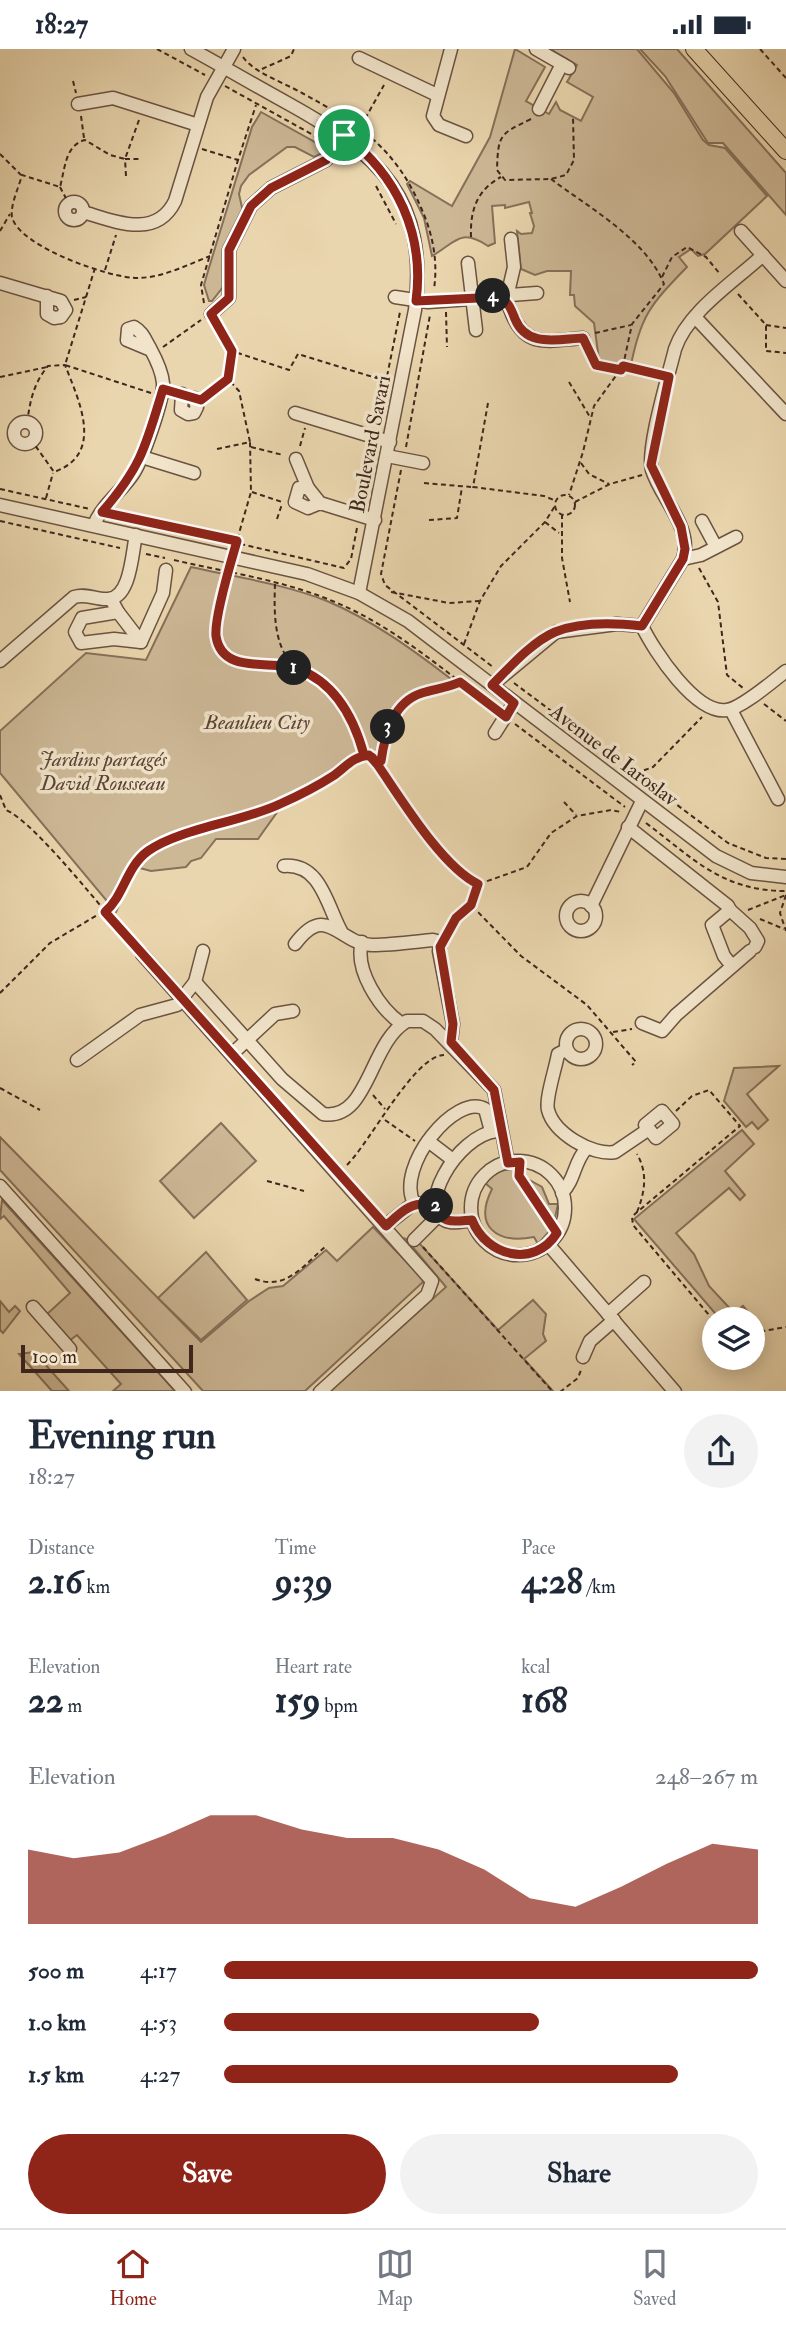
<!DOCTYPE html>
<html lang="en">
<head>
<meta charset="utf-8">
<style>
	body { margin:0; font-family:"IM FELL Double Pica",serif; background:#f2f2f3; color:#1f2937; height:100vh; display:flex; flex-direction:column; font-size:26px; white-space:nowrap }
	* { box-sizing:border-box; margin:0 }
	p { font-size:23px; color:#747a83 }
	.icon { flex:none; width:38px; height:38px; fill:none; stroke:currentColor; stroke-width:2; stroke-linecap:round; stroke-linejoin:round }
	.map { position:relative; height:1342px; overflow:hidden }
	.sheet { display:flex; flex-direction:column; background:#fff; flex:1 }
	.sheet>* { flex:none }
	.tools { position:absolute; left:702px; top:1258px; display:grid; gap:14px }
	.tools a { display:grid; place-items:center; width:63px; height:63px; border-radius:50%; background:#fff; box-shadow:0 4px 18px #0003; font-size:35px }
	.scale { position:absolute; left:21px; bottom:18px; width:172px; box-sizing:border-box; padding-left:7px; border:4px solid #3f271e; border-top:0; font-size:19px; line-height:24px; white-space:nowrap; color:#3f271e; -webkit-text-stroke:5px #f1e4ca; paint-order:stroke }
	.pin { position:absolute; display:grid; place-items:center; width:60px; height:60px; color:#fff; margin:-30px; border:4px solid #fff; border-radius:50%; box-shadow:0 2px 7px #0007 }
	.km { position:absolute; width:35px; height:35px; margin:-18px; border-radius:50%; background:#222; color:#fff; font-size:19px; line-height:35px; text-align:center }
	.round { display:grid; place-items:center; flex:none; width:74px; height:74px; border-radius:37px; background:#f2f2f3 }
	.summary { display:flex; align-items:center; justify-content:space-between; height:119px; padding:0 28px }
	h1 { font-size:38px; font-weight:700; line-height:52px }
	.stats { display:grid; grid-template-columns:repeat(3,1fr); gap:10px; height:119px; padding:7px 28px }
	.stats div { display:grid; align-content:center }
	.stats b { font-size:35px; font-weight:700 }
	.stats small { font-size:19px; font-weight:400 }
	.stats p { font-size:19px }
	.chart { height:196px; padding:14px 28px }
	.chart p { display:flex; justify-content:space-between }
	.chart svg { width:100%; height:126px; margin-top:7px; fill:#8f2418; opacity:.7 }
	.cta { display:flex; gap:14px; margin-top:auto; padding:14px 28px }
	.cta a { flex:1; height:80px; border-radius:42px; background:#8f2418; color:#fff; font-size:28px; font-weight:700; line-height:80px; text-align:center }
	.cta a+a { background:#f2f2f3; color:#1f2937 }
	ul { padding:0 28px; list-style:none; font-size:23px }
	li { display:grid; grid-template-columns:112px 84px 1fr; align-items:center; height:52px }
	li i { height:18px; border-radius:9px; background:#8f2418 }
	.status { display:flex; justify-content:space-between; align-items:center; height:49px; padding:0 35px; background:#fff; direction:ltr }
	.status svg { height:19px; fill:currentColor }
	.dock { display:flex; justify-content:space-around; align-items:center; height:98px; border-top:2px solid #e0e1e3; background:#fff; font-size:19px; color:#747a83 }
	.dock a { display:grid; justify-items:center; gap:4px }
	.dock .active { color:#8f2418 }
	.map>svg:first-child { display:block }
</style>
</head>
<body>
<div class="status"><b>18:27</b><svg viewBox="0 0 49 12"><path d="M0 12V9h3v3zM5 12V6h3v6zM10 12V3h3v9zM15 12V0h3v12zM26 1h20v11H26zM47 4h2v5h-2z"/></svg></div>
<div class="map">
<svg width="786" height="1343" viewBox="0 0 786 1343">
	<rect width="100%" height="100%" fill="#ead6ae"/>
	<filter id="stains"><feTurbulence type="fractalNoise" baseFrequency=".00286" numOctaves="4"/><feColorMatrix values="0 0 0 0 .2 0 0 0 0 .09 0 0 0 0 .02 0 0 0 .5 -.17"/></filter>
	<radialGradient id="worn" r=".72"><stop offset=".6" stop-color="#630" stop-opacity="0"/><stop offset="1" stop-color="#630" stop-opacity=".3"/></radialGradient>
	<g fill="#cdb896" stroke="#86705a" stroke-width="2">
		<path d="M515,0l30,18 -19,34 23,13 7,-12 4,8 21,11 12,-24 -26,-15 10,-17 -27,-16h87l37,44 29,47 6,5 16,3 42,48 -62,58 -7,2 -7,-7 -12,8 8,10c-37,38 -47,49 -57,103l-31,-10 -5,-37 -19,-17 -1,-11h-4l1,-24h-24l-12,4 -14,-6 -4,-38 4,3 11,-1 2,-7 -4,-13h2l-3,-11 -24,6v-3l-13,1 3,37 -7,3c-28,-19 -33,-3 -56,10l-8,-38 -17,-34 3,-3 42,25 38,-69z"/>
		<polygon points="640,0 677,0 786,124 786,166 723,94 708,94 665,27"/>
		<polygon points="261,63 329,101 314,108 295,98 287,98 249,126 241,137 239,145 243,163 226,234 212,252 209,252 204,236 208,222 252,78"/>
		<path d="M191,518c45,10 93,17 136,34 45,19 85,48 124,78l-8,9c-48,8 -49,25 -63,66l-22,5 -36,19 -44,33 -20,28h-42l-15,19 -10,3 -5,6 -35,4 -15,-4 -20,45 -116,-139v-42l86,-78 60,7z"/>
		<polygon points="779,1017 747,1045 768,1071 758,1080 752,1073 746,1078 724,1052 734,1019"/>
		<polygon points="221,1074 256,1112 194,1169 160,1132"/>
		<polygon points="742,1081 754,1095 725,1122 745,1146 740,1151 729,1139 676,1184 694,1205 709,1237 734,1264 743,1257 763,1281 753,1282 752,1270 720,1270 634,1170"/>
		<polygon points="0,1088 201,1293 249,1252 269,1239 283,1237 326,1201 337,1212 373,1178 422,1229 423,1233 305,1342 203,1342 0,1121"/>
		<path d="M513,1119h12l-1,9 18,10 7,17h9l-5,23 -15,17 -4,-7c-37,7 -61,-10 -42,-48l-7,-6 12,-11z"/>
		<polygon points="2,1151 175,1342 113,1342 121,1335 77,1286 69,1292 46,1266 70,1244 4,1167 0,1170"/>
		<polygon points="406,1190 420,1195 498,1281 533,1251 546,1265 543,1285 546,1292 524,1310 553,1342 329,1343 446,1238"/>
		<polygon points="206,1203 247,1251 201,1291 158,1249"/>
		<polygon points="0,1252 9,1263 15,1257 20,1262 3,1284 0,1281"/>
		<polygon points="34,1303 69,1342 52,1342 19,1305"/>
	</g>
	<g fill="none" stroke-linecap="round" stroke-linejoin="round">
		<defs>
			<g id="minor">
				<path d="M191,0c33,18 65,37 98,55 90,50 140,94 126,206l-56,283"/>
				<polyline points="451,0 433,67 439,76 466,87"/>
				<polyline points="536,0 569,19"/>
				<polyline points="359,9 437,46"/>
				<polyline points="78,55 113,49 198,76"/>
				<polyline points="539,60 562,15"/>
				<circle cx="74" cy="162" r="9"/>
				<path d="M83,163c31,9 73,28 92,-11l32,-104 27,-48"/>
				<polyline points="741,182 786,232"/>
				<polyline points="468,214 476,281"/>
				<polyline points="0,234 61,252 66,261 61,268 54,269 47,265 47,247"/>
				<polyline points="510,246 537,244"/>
				<path d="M395,248l33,5 71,-5c8,4 10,9 13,17 15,36 39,26 71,24"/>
				<polyline points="506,252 514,218 511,190"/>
				<polyline points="211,265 229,249 229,201 251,157 271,139 326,111 344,86"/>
				<polyline points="695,268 786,365"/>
				<polyline points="182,345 181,361 188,365 194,364 197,358 194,349"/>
				<polyline points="295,364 390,393"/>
				<circle cx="25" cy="384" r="11"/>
				<polyline points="387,407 423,414"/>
				<polyline points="142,408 194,424"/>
				<polyline points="296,410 308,439"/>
				<polyline points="320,454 308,459 295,453 299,439 308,439 320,454 375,471"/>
				<polyline points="0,456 307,525 359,544 408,572 716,807 751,824 786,828"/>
				<polyline points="702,472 716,498"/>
				<path d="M94,476c7,-19 27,-33 39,-51 9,-13 31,-75 30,-91 -1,-12 -7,-24 -13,-35 -5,-8 -7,-16 -16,-21l-6,2 -1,11 24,10"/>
				<polyline points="683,510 701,506 736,488"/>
				<polyline points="111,550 118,563 82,569 75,583 81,594 114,590 141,593 163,544 166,521"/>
				<polyline points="118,563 141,593"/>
				<path d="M642,577c12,25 54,89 85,84 15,-2 46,-29 59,-39"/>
				<path d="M0,612l74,-64c12,-4 22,3 34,2 23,-1 24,-47 28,-64"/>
				<path d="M492,636l64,-53 61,-8 25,2 41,-67c10,-32 -22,-60 -31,-89 -6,-21 17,-96 23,-121 13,-38 59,-67 88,-94"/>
				<polyline points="731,661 778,750"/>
				<polyline points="495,684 514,654"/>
				<polyline points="628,778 728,857 730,861 712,876 724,907 732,917"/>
				<path d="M284,817c37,-3 43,40 57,65"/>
				<circle cx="581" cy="867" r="15"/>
				<polyline points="591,857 642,752"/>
				<polyline points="730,861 750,879 758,892 755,898"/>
				<path d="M362,893c-8,28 18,67 40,82"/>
				<path d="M295,895c32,-43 43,0 77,1 20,0 41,-3 61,-5l8,2 -2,9 14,73 -2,18"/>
				<polyline points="142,905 432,1232 427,1246 320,1343"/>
				<path d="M195,933l87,97 41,35c46,7 46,-71 84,-93h16l12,8 59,61 14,73"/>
				<polyline points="642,974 662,982 676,966 750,902"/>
				<circle cx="581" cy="995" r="15"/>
				<path d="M566,1001l-8,4c-2,13 -13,45 -10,56 6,23 44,46 67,42l34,-23 -4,-4 17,-14 11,13 -17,14 -7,-9"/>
				<polyline points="232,1005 275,965 293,962"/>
				<polyline points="77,1011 140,966 177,956 195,933 203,902"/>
				<polyline points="428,1092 453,1111"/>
				<circle cx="518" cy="1159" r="47"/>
				<polyline points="0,1137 185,1343"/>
				<path d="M562,1144c13,-13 12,-31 24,-44"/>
				<path d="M414,1154c-19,-36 42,-111 71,-94l6,22"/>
				<path d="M472,1171c-6,1 -15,3 -22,2 -38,-8 6,-87 47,-91"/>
				<polyline points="385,1177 414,1154 436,1156"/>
				<polyline points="414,1191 439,1166"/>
				<polyline points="548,1195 675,1343"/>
				<polyline points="33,1258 70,1300"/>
				<polyline points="608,1265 644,1233"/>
				<polyline points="583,1308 590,1292 614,1271"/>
			</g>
			<polyline id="major" points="694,0 786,102"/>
		</defs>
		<use href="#minor" stroke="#6a5342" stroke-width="15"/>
		<use href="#major" stroke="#3f271e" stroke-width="18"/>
		<g stroke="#3f271e" stroke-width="2" stroke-dasharray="5 3.5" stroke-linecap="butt">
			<polyline points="157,0 205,26"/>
			<polyline points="760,0 786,29"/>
			<path d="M243,8c11,16 42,26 59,36 57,31 94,55 120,117 11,25 16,52 12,79"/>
			<polyline points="262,20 291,7 294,0"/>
			<polyline points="73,32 76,44"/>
			<polyline points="225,37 324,92"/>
			<polyline points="81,67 84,89"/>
			<path d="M531,70c-31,15 -33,15 -34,51l8,10 46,-1 15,-4 8,-15 -1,-43"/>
			<path d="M139,71l-14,39 -15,-4 -25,-15c-20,5 -20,29 -25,47l-38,-12c-3,12 -12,30 -10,42 7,30 100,62 127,61 25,-1 48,-13 71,-22"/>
			<polyline points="361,77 384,36"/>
			<polyline points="202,100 238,111 256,56"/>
			<polyline points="0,105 21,126"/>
			<polyline points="126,127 125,110 141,110"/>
			<path d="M551,130c37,28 95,60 113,105l-32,40 -9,42 -29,40 -11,46 -14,43"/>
			<polyline points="376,137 396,175"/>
			<polyline points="60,138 69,155"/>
			<polyline points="0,182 10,165"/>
			<path d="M471,188c-1,-27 6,-47 30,-60"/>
			<polyline points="95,219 65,316 151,344"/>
			<polyline points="105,221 116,186"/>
			<polyline points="662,228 672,208 687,198 706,208 720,225"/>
			<polyline points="738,245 766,276 766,302 786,304"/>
			<polyline points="74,251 86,248"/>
			<polyline points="204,254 201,236 238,111"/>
			<polyline points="446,263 447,298"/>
			<polyline points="766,276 786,279"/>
			<polyline points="218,277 232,302 289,321 298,305 386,332"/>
			<polyline points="595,284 631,276"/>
			<polyline points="163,298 201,271"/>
			<polyline points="589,301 596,316 618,320"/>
			<polyline points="624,317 656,326"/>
			<polyline points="0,328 47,318"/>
			<polyline points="569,333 590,368"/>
			<polyline points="208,346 228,330 232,303"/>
			<polyline points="488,354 473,438 544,447 556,452"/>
			<path d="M27,374c3,-21 6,-39 21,-57l17,-1c14,36 40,89 -11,107l-22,-31"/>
			<polyline points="377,377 400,263"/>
			<polyline points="300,397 305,379"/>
			<polyline points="251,398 283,406"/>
			<polyline points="406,398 430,266"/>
			<polyline points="217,400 250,393 239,342 228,330"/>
			<polyline points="581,414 589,425 609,435"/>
			<polyline points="401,421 381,525 385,536 493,618"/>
			<polyline points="424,434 471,438"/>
			<polyline points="0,440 90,460"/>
			<polyline points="252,443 282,453"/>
			<circle cx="565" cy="456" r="10"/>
			<polyline points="46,449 53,424"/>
			<polyline points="362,453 373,400"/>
			<polyline points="575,453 610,435 642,426"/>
			<polyline points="562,465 562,509 570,553"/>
			<polyline points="116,466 344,519 351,510 357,479"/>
			<polyline points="277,470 282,455"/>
			<polyline points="429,471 457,469 462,438"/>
			<polyline points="0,472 120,499"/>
			<polyline points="545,473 559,484"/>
			<polyline points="235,498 251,443 250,393"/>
			<polyline points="146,505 165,509"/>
			<path d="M174,511c52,12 107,20 156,40 63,25 113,70 167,110"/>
			<polyline points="699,519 718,553 727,626 743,639"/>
			<path d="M229,524c-7,29 -29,80 15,91 18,4 37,1 55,5"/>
			<path d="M275,535c-1,29 -2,69 25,86 13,8 27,13 37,25 13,16 21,40 27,60"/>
			<polyline points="391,543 449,554 479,552"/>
			<polyline points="464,595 480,552 501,517 545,473 555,457"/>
			<polyline points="514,634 728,794 766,809 786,810"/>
			<polyline points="764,655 786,672"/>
			<polyline points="515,675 625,758"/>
			<path d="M378,715c7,-9 6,-25 10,-37 15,-35 42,-30 71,-44"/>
			<polyline points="638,727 642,722 653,718 702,668"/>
			<path d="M0,746l6,15c29,12 101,105 127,134"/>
			<polyline points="564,753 576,766"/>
			<path d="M646,774c48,36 76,68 140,68"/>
			<polyline points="479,835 527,818 551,784 577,767 611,761 621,763"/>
			<polyline points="786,846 780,864 786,882"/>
			<polyline points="748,861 786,846"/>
			<polyline points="760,870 784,880"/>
			<polyline points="446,884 456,869 470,857"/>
			<polyline points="0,944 50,894 111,858 129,821 147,803 280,755 330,729 356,708 369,706 450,812 478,835 471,856 521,907 587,956 636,1013 632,1016"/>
			<polyline points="613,983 632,980"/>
			<polyline points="0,1039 40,1061"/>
			<polyline points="373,1046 385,1060"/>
			<polyline points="676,1062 692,1047 709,1041 740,1077 636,1164 632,1168 633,1176 714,1272"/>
			<polyline points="385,1071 415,1092"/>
			<path d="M347,1116c24,-24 67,-109 97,-110"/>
			<polyline points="519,1121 519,1127 557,1184"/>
			<polyline points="267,1132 304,1142"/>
			<path d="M637,1163c8,-20 11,-39 0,-58"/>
			<polyline points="423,1198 553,1343"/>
			<path d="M255,1230c31,12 49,-14 71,-33"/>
			<polyline points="752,1284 786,1278"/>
			<polyline points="560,1343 578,1329 581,1321"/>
		</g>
		<use href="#minor" stroke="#f1e4ca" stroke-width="12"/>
		<use href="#major" stroke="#ead6ae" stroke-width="16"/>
	</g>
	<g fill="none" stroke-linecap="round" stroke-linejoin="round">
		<defs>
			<path id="route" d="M344,86l-18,25 -55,28 -20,18 -22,44v48l-18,16 21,37 -4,28 -27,21 -38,-11c-17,56 -21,77 -61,123l135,29c-6,21 -23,76 -21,95 6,40 56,23 82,33 38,14 56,49 66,86l8,2 5,7c23,33 65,103 101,120l-7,21 -15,13 -16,29 13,77 -2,18 43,48 14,73 12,-1 -1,14 38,57c-23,36 -71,23 -85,-13 -16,1 -32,6 -36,-15 -24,-5 -34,6 -50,21l-281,-314c19,-16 21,-45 43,-61 33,-23 94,-29 132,-47 18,-8 36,-17 53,-28 12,-8 19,-19 36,-21l8,9 4,-3c4,-27 12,-59 41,-68 13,-4 25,-5 38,-11l46,35 8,-14 -22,-18c17,-17 40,-43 63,-53 25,-10 61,-9 87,-6l41,-67 2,-10 -4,-22 -30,-62 18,-88 -46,-11 -2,4 -25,-5 -13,-27c-26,1 -56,10 -68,-19 -4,-10 -6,-17 -16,-22l-83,4c9,-67 -19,-126 -72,-166"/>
		</defs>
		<use href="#route" stroke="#fff" stroke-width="14"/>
		<use href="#route" stroke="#8f2418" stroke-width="9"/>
	</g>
	<g text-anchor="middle" stroke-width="7" stroke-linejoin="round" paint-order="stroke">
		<g font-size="21" fill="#3f271e" stroke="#f1e4ca">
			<text transform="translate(370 395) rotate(-79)" y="7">Boulevard Savari</text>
			<text transform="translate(614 706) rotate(37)" y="7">Avenue de Iaroslav</text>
		</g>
		<g font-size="21" font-style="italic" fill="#5b4436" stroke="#f1e4ca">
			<text x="257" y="680">Beaulieu City</text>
			<text x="103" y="717">Jardins partagés<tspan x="103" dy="24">David Rousseau</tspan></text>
		</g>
	</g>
	<rect width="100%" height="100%" filter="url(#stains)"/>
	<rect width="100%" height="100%" fill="url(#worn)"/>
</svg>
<div class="tools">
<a><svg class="icon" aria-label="layers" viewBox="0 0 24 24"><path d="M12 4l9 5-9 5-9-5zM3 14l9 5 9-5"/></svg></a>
</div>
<div class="scale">100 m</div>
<div class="pin" style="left:344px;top:86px;background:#1e9e55"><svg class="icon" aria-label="arrive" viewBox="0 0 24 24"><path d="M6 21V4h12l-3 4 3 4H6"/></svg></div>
<b class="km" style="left:294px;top:619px">1</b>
<b class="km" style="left:436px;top:1157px">2</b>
<b class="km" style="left:388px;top:678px">3</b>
<b class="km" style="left:493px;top:247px">4</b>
</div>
<section class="sheet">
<div class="summary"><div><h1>Evening run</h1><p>18:27</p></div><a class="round"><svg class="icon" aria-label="share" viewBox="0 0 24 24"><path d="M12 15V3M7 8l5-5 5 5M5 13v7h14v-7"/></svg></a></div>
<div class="stats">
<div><p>Distance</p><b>2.16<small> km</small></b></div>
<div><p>Time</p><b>9:39</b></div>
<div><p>Pace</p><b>4:28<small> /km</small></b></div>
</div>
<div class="stats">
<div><p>Elevation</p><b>22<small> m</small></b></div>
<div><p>Heart rate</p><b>159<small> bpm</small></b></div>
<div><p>kcal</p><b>168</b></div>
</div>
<div class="chart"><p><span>Elevation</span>248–267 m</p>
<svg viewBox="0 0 160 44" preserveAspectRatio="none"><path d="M0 44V18L10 21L20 19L30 13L40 6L50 6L60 11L70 14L80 14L90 18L100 25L110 35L120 38L130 31L140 23L150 16L160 18V44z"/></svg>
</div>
<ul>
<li><b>500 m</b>4:17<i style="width:100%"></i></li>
<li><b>1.0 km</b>4:53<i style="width:59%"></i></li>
<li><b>1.5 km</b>4:27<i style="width:85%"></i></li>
</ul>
<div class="cta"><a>Save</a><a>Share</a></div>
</section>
<nav class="dock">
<a class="active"><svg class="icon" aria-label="home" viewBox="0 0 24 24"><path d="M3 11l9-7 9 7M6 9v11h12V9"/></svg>Home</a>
<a><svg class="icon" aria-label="map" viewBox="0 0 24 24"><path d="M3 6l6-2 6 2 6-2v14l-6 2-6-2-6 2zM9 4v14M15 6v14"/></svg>Map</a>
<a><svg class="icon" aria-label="saved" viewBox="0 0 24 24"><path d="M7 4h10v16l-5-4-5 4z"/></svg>Saved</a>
</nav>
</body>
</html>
